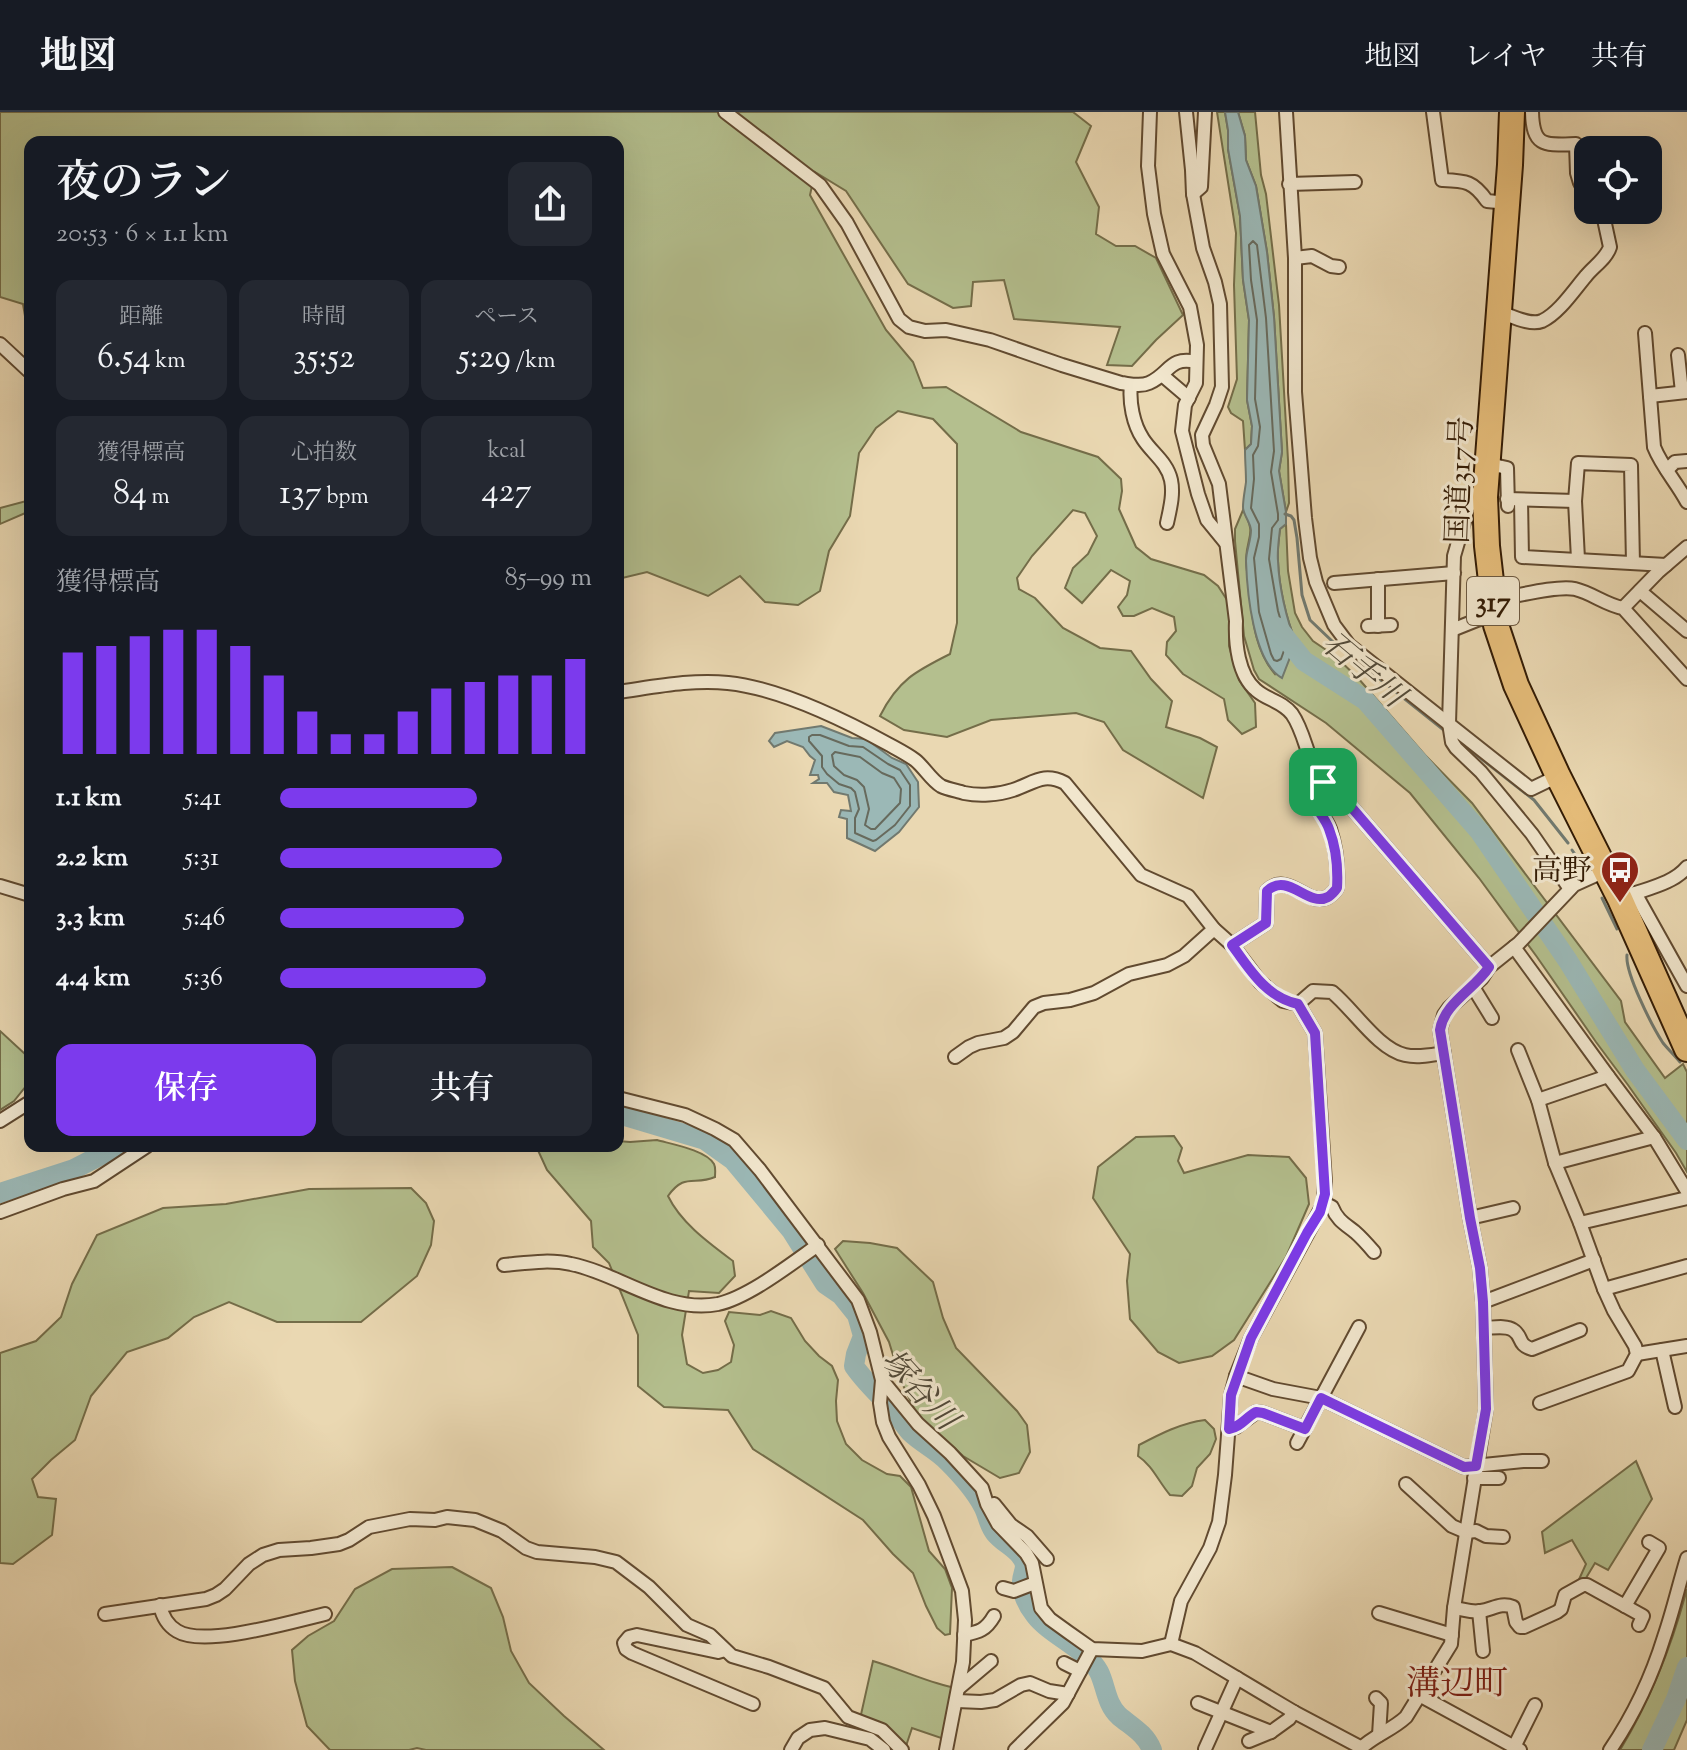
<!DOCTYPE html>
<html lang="ja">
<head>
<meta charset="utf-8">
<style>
	body { margin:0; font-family:"Sorts Mill Goudy","Noto Serif JP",serif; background:#242831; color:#f1f3f6; height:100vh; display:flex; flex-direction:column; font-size:30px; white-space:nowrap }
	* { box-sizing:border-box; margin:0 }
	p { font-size:26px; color:#9ea1a6 }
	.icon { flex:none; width:44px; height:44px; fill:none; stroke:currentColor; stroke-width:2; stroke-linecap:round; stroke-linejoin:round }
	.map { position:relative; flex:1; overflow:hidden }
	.side { position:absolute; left:24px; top:24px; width:600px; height:1016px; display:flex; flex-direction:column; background:#171b24; border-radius:16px; box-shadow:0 8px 32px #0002 }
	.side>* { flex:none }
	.tools { position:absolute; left:1574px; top:24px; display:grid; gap:16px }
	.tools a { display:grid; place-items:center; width:88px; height:88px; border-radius:16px; background:#171b24; box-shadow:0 8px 32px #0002; font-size:40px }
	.pin { position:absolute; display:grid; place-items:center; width:68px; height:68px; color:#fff; margin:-34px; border-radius:16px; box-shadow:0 4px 12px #0006 }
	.round { display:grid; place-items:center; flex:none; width:84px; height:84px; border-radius:16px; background:#242831 }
	.summary { display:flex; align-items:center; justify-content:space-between; height:136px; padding:0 32px }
	h1 { font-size:44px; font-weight:600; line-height:60px }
	.metrics { display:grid; grid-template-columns:repeat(3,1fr); gap:12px; height:136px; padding:8px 32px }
	.metrics div { display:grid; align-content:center; border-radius:16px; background:#242831; text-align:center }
	.metrics b { font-size:34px; font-weight:600 }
	.metrics small { font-size:22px; font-weight:400 }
	.metrics p { font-size:22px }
	.chart { height:224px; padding:16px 32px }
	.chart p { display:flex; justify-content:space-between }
	.chart svg { width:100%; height:144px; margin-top:8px; stroke:#7c3aed; stroke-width:6 }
	.primary-button { display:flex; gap:16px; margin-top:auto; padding:16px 32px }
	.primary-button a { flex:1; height:92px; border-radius:16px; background:#7c3aed; color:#fff; font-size:32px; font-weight:600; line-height:92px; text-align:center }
	.primary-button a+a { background:#242831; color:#f1f3f6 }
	ul { padding:0 32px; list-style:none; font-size:26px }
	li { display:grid; grid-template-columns:128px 96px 1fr; align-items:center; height:60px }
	li i { height:20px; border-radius:10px; background:#7c3aed }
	header { display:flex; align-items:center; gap:48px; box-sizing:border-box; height:112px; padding:0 40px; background:#171b24; border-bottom:2px solid #363941 }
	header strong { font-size:38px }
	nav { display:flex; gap:44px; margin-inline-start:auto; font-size:28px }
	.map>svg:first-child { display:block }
</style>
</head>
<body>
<header>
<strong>地図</strong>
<nav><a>地図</a><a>レイヤ</a><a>共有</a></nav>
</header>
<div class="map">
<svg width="1687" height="1638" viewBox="0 0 1687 1638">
	<rect width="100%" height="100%" fill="#ead8b2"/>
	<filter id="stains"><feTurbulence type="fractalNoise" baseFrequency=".0025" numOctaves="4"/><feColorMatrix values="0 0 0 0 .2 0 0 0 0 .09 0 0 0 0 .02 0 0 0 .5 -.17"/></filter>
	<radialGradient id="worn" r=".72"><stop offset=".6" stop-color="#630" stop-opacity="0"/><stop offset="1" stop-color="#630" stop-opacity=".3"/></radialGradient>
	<g fill="#b4bf8e" stroke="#746d49" stroke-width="2">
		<path d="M0,0h1073l18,14 -15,36 23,45 -3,27 20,12h19l21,12 27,57 -27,25 -24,26 -25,-1 13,-38 -106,-8 -10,-39 -31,2 -2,24 -18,2 -45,-24 -62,-93 -31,-19 -5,23 76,135 27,32 10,26 23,-1 75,45 77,25 23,22 1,12 -3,18 17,38 15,12 53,16 14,11 11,17v43l10,34 16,23 1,24 -14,7 -14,-14 -4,-21 -41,-25 -17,-19 1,-13 9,-11 -2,-14 -22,-9 -18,8h-11l-5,-9 9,-12 3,-14 -19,-11 -29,33 -17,-15 8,-20 15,-14 9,-18 -12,-23 -12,-3 -41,46 -15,22 2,11 16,9 28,30 37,20 31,3 20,28 21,22 -6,26 34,11 17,9 -14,51 -80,-48 -19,-28 -28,-9 -85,7 -44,17 -43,-7 -24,-14c18,-36 36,-45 70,-62l7,-31v-179l-24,-25 -35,-8 -22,17 -17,25 -9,63 -21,35 -9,40 -22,14 -33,-3 -25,-26 -32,20 -61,-24 -29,7v-437h-588v204l-7,-42 -23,-7z"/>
		<polygon points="1217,0 1225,0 1228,18 1228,37 1240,104 1243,168 1249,208 1247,288 1252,314 1251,332 1245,338 1243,309 1231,301 1228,295 1237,267 1234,173 1236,121"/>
		<polygon points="1238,0 1255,0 1261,63 1266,82 1279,193 1288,348 1289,391 1286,400 1279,359 1282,340 1274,205 1267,140 1256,74 1246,48 1245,24"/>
		<polygon points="30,388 30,399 0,412 0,396"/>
		<path d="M1243,398c14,25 4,25 3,49 0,8 2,17 2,25 4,31 6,66 27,90l21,-32c-10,-23 -17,-56 -18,-81 -1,-11 1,-22 2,-32l6,-5 2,47 7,42 7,14 11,14 22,15 23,22 67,77 47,48 149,198 4,21 40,56 18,-14 4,8v100l-11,-19 -48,-68 -32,-43 -59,-85 -58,-79 -69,-85 -84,-70 -67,-44 -5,-9 -10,-34 -9,-95v-12z"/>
		<polygon points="0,919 25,942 30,969 14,989 0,998"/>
		<polygon points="1174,1024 1182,1036 1178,1049 1184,1061 1248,1043 1289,1045 1306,1066 1309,1092 1286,1145 1234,1228 1212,1244 1179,1251 1158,1240 1130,1207 1127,1169 1130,1142 1093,1086 1098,1055 1136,1025"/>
		<path d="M657,1028c14,4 49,10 57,24 2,4 1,8 1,13 -21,9 -30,-5 -47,19 13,27 41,47 65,65l2,15 -16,17 -30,-2 -7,44 5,29 16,9 15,-3 13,-8 3,-17 -9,-24 4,-9 31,3 11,-4 20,7 14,23 14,15 13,10 6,14 -2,21 1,20 9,23 16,16 25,14 13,2 11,11 18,64 16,18 7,19 -2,46 -5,1 -8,-7 -11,-22 -13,-33 -20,-19 -30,-34 -110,-71 -25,-39 -64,-3 -26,-21v-51l-29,-72 -16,-16 -2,-26 -44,-51 -11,-24h82v-5l12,1z"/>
		<polygon points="411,1076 426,1091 434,1109 431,1133 417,1164 361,1210 277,1210 229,1190 194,1205 168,1226 127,1240 91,1284 75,1328 51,1348 32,1367 38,1385 56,1387 52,1423 13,1452 0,1451 0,1241 36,1229 61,1205 72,1172 97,1123 163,1096 226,1092 309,1077"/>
		<polygon points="843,1129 870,1131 897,1136 933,1170 943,1206 956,1236 1017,1299 1027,1313 1030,1340 1019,1361 1000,1366 963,1344 917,1303 901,1269 889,1230 863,1181 835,1137"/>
		<path d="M1205,1308l9,9 2,10 -6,15 -13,14 -5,18 -10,10 -12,-1c-12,-14 -17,-29 -32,-39l1,-11c21,-11 42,-22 66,-25z"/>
		<polygon points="1636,1349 1652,1387 1608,1458 1595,1451 1583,1471 1576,1474 1586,1452 1572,1428 1545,1441 1542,1420"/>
		<polygon points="452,1455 491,1476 503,1505 511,1539 529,1571 564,1604 604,1638 426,1638 417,1636 409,1638 330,1638 307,1614 295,1569 292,1538 308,1524 334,1509 355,1477 392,1457"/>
		<path d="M1687,1477v131l-13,30h-54c30,-49 52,-105 67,-161z"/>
		<path d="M873,1549c27,8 51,20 78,26v25l-7,27 -32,-11 -7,21 -45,-30z"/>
	</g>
	<g fill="#9bb8b6" stroke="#71796f" stroke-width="2">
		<path d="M1225,0h13l7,24 1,24 10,26 11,66 7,65 8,135 -3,19 7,41v12l-6,5c-1,10 -3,22 -2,32 1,25 8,58 18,81l-14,36c-29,-16 -35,-87 -36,-117 0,-10 5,-20 5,-31 -1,-9 -8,-15 -8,-23 0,-8 2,-17 3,-25 0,-11 -1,-21 -1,-32l6,-6 1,-18 -5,-26 2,-80 -6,-40 -3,-64 -12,-67v-19z"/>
		<polygon points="821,614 852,626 866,627 892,646 906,652 918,670 919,695 899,720 875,739 847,726 847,707 839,705 841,698 851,699 848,683 834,680 827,671 813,671 819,667 818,663 810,663 815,648 810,644 803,635 787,629 774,635 769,629 775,621"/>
	</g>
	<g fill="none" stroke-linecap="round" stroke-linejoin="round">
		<g stroke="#676a5d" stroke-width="2">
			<polygon points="1253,129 1257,133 1266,206 1274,339 1271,360 1278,402 1278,408 1272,416 1269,447 1278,499 1287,530 1281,547 1277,549 1274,548 1271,542 1259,500 1254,446 1259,425 1259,412 1251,396 1254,367 1253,343 1258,334 1260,315 1255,287 1257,208 1251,168 1249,133"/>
			<polygon points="812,623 820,623 849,634 863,635 888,652 900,658 910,673 910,694 895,713 876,728 873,729 855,721 855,706 859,697 855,680 851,676 839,672 827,662 822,655 822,644 809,629 809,625"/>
			<polygon points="835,640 860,645 882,661 894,666 901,677 900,691 875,717 871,717 865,713 869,697 864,675 857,668 844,663 834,654 832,643"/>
		</g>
		<g stroke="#71796f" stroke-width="3">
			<polyline points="1285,402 1291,404 1294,408 1297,426 1302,483 1310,508 1332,529 1445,619"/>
			<polyline points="1456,627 1534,688 1568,731"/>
			<polyline points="1572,738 1579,748"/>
			<polyline points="1602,786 1617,817"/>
			<path d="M1627,843c-2,18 25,71 36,88 5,6 11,12 17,19"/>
		</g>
		<g stroke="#9bb8b6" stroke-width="20">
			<polyline points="1277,515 1304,549 1365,588 1480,720 1568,849 1635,958 1687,1028"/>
			<path d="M618,1002l87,26 28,20 58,70 34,54 16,11 16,20 6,21 -7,18 -2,12c11,16 24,28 37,41 7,8 12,17 19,25 11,11 27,18 38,30 12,12 27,29 35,44 5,9 5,18 12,27 8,10 21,15 27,25 6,9 1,13 0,23 -1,11 5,24 13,34 15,20 52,34 64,57 7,14 7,32 20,44 13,11 26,17 33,34"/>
			<polyline points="0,1081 74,1057 119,1034"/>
			<polyline points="1652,1638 1676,1587 1687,1555"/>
		</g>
		<defs>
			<g id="street">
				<path d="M725,0l95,73 27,38 52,96 10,8 16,4 21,-1 44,10 72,25 59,18c9,1 19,4 28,0 21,-9 20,-27 47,-21"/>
				<polyline points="1150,0 1148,54 1154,102 1163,142 1190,195 1197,233 1196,271 1185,293 1182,319 1198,382 1207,408 1225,430"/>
				<path d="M1186,0l6,58 1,24 10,54 12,34 5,22 2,83 -6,18 -14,30 1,10 16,39 17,137c-1,22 2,54 20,69 11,10 26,11 36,24 14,20 15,48 30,67 6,8 17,14 24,20l143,166"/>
				<polyline points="1286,0 1295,146 1295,280 1305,406 1310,446 1316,470 1334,513 1349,533 1531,677 1558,664"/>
				<path d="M1433,0l9,68c24,1 31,1 45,21l21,2"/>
				<path d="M1532,0c1,36 13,33 44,32l1,29 3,10 8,5"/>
				<polyline points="1289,72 1355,70"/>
				<polyline points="1193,82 1201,75 1205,0"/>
				<polyline points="1295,146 1312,144 1331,154 1339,155"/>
				<path d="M1500,200c12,4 30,14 42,9 17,-8 32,-31 44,-45 8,-10 20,-17 24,-29l-8,-37"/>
				<path d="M1645,221l9,114c8,20 23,36 33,55"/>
				<polyline points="0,232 30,260"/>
				<polyline points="1678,243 1682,280"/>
				<polyline points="1162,263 1189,286"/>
				<path d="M1131,273c-2,17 2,39 12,54 9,14 24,23 28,41 3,14 -1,29 -4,43"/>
				<polyline points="1650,284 1687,280"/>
				<polyline points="1489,352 1507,356 1508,394"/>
				<polyline points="1667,358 1675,350 1687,349"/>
				<polyline points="1486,379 1477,381 1471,386 1454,444 1449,611 1452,630 1456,636 1481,660 1532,722 1570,777"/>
				<polyline points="1507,387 1575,389"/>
				<polyline points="1521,388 1522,445 1666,453"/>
				<polyline points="1578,447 1575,389 1578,351 1631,353 1633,451"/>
				<polyline points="1334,471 1454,461"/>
				<polyline points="1640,479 1687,519"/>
				<path d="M1493,488c20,-3 64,-15 82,-11 17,4 31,16 48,19l64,71"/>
				<polyline points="1623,496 1658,460 1687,435"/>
				<polyline points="1368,514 1391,513"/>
				<polyline points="1378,514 1378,467"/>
				<polyline points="1452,518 1477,508 1495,503"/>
				<path d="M618,580c36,-5 74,-13 110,-9 50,5 116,37 160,61 9,5 19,10 27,16 9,7 16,20 26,26 6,3 17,5 23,7 15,3 34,2 49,-3 21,-7 30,-18 52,-7l76,92 47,21 26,33 18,16 28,37 23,19 15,3 17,29 10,149 -1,21 -73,135 -15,38 -5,19 -6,80 -6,47 -9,26 -29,53 -10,43"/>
				<polyline points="0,774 30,783"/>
				<polyline points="1635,781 1687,874"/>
				<path d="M1630,783c19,-7 44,-12 57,-28"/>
				<path d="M1232,833l34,-22 1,-32c21,-21 41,17 61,6 1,0 9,-8 9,-9 1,-18 -1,-41 -7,-59 -5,-13 -16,-21 -19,-34l12,-13"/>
				<polyline points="1514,835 1608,964 1654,1025 1687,1079"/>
				<polyline points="1473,875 1492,906"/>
				<path d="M1298,892l15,-13 19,1c22,18 46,57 73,63 13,3 26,0 39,-2"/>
				<polyline points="1518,938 1538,988 1555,1051 1580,1111 1604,1177 1614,1199 1635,1234 1637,1242 1628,1259 1540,1291"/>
				<polyline points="955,945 969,935 978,931 1004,926 1013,920 1034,895 1044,891 1070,888 1094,881 1129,862 1167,853 1184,844 1214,817"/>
				<polyline points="618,986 685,1003 715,1017 734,1028 760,1058 858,1188 870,1220 882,1268 880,1291 883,1310 889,1325 919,1373 934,1404 962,1479 965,1508 963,1550 946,1638"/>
				<polyline points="1538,988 1608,964"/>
				<polyline points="0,1009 30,990"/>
				<polyline points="1555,1051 1654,1025"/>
				<path d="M1324,1091l8,4c5,13 13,17 23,25 7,6 13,13 19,20"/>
				<polyline points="0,1100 63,1077 94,1069 147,1034"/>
				<polyline points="1470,1106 1513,1096"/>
				<polyline points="1580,1111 1687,1086"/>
				<path d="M504,1153c22,-2 45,-6 67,-1 49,10 95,50 147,40 31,-7 73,-40 100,-59"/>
				<polyline points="1604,1177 1687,1154"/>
				<polyline points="1483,1190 1594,1148"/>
				<path d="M1484,1216c8,0 22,-3 29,2 10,6 4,15 19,19l48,-19"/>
				<polyline points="1662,1238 1675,1295"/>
				<polyline points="1637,1242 1687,1234"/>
				<polyline points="1236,1264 1273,1277 1321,1286 1464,1355 1523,1349 1542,1349"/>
				<polyline points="882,1268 918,1312 950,1341 982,1376 987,1392 998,1412 1026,1441 1032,1451 1041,1496 1050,1507 1068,1520 1092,1537 1142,1539 1171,1532 1195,1541 1294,1600 1362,1636"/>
				<polyline points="1229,1317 1236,1315 1256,1300 1263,1301 1305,1317"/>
				<polyline points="1297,1331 1359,1215"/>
				<polyline points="1474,1366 1499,1366"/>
				<polyline points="1406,1372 1452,1414 1466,1420 1476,1419 1486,1424 1503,1425"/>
				<polyline points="994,1392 1011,1413 1027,1424 1047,1447"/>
				<polyline points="1003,1476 1014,1479 1035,1471"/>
				<path d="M160,1493c2,10 7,20 17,26 27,17 117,-10 148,-17"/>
				<polyline points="1625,1494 1659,1436 1649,1430"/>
				<path d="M1454,1496c9,1 18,5 27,3 12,-2 20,-9 32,-4l3,15 4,5h4l33,-15 4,-3 4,-14 18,-10h4l56,31 -4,9"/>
				<polyline points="1479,1499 1483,1539"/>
				<polyline points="1379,1501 1452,1523"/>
				<polyline points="105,1502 206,1487 216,1483 225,1477 249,1452 263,1443 279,1438 311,1436 339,1432 349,1428 369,1415 410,1407 435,1408 447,1405 475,1408 502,1419 526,1436 537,1440 595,1445 616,1450 649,1475 687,1513 710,1523 732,1544 769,1555 824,1576 848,1605 882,1618 902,1638"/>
				<path d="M964,1523c15,-3 22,-5 30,-19"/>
				<polyline points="725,1538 718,1540 637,1523 629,1525 624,1531 626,1537 632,1541 753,1592"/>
				<polyline points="1064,1551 1080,1559"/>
				<polyline points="959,1576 991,1549"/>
				<polyline points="1421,1584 1520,1638"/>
				<polyline points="1376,1586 1381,1591 1379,1623"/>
				<polyline points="957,1589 981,1590 995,1588 1021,1573 1030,1571 1049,1579 1068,1582"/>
				<polyline points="1198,1591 1271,1620 1289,1607 1294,1600"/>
				<polyline points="1249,1629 1271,1620"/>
				<polyline points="1514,1635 1535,1593"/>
				<polyline points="1205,1637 1237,1566"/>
				<polyline points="791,1638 798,1626 810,1618 825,1616 870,1627 884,1638"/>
				<polyline points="1015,1638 1063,1591 1092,1537"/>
				<path d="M1359,1638c15,-15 32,-19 47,-33l45,-73 3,-36 32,-199 -3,-107 -3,-34 -10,-50 -30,-188 4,-15 5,-7 33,-30 7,-11 30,-24 55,-58 31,-14"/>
				<path d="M1610,1638c23,-34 42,-74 54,-113 9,-26 15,-53 23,-79"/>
			</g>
			<polyline id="highway" points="1512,0 1510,53 1485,385 1487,434 1496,513 1516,573 1558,664 1620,787 1687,937"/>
		</defs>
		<use href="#street" stroke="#614a30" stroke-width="16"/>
		<use href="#highway" stroke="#331b04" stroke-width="28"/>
		<use href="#street" stroke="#f1e6cd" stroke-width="12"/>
		<use href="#highway" stroke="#e5bc79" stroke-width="24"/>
	</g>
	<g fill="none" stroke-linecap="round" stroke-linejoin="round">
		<defs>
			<path id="route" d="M1323,670l23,19 143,166c-14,22 -45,36 -49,63l30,188 10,50 3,34 3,107 -10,57 -12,1 -143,-69 -16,31 -42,-16 -7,-1c-11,6 -15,15 -27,17l2,-34 20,-57 56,-105 13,-21 5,-18 -10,-161 -17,-29c-32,-7 -48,-34 -66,-59l34,-22 1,-32c21,-20 41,17 61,6 1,0 9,-8 9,-9 1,-18 -1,-41 -8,-59 -4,-12 -15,-21 -18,-34z"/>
		</defs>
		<use href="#route" stroke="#fff" stroke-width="16"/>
		<use href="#route" stroke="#7c3aed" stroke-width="10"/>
	</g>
	<defs>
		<symbol id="bus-pin" viewBox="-11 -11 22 30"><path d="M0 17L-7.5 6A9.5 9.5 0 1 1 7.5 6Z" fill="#8f2418" stroke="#f1e6cd"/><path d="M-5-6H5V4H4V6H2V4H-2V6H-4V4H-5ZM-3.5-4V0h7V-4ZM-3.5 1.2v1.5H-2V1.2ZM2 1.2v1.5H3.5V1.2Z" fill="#fff"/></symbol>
	</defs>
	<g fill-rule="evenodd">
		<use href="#bus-pin" x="1598" y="736" width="44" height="60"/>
	</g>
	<g text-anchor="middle" stroke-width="6" stroke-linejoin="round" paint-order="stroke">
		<rect fill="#f1e6cd" stroke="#6c5840" stroke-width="2" x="1467" y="465" width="52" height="48" rx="6"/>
		<g font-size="28" font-weight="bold" fill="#331b04">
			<text x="1493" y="499">317</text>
		</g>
		<g font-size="30" fill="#331b04" stroke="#f1e6cd">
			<text transform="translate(1459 368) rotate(-88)" y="10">国道317号</text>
		</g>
		<g font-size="30" fill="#331b04" stroke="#f1e6cd" text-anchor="end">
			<text x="1592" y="768">高野</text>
		</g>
		<g font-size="32" font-style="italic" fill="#524a39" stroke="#f1e6cd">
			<text transform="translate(1364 557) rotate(40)" y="11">石手川</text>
			<text transform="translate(920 1277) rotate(47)" y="11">塚谷川</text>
		</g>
		<g font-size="34" fill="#7a1f14" stroke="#f1e6cd">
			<text x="1457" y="1582">溝辺町</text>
		</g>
	</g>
	<rect width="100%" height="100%" filter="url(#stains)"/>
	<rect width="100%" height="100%" fill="url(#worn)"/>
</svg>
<div class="tools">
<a><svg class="icon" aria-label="locate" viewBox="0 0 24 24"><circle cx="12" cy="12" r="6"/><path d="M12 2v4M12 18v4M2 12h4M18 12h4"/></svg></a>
</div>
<div class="pin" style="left:1323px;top:670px;background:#1e9e55"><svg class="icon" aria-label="arrive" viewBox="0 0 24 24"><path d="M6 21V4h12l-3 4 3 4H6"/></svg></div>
<section class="side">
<div class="summary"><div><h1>夜のラン</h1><p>20:53 · 6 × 1.1 km</p></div><a class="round"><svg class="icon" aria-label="share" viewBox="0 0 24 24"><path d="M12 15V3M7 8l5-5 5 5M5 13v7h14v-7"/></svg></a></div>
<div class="metrics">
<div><p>距離</p><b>6.54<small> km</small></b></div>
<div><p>時間</p><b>35:52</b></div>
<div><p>ペース</p><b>5:29<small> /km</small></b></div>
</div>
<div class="metrics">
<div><p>獲得標高</p><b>84<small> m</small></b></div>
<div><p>心拍数</p><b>137<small> bpm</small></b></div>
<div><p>kcal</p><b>427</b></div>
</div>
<div class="chart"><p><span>獲得標高</span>85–99 m</p>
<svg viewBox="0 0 160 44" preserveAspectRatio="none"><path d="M5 44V13M15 44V11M25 44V8M35 44V6M45 44V6M55 44V11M65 44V20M75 44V31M85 44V38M95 44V38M105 44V31M115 44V24M125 44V22M135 44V20M145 44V20M155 44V15"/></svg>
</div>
<ul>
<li><b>1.1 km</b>5:41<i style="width:63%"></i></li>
<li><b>2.2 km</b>5:31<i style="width:71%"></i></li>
<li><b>3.3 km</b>5:46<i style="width:59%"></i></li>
<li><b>4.4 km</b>5:36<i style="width:66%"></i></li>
</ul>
<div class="primary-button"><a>保存</a><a>共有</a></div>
</section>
</div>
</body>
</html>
